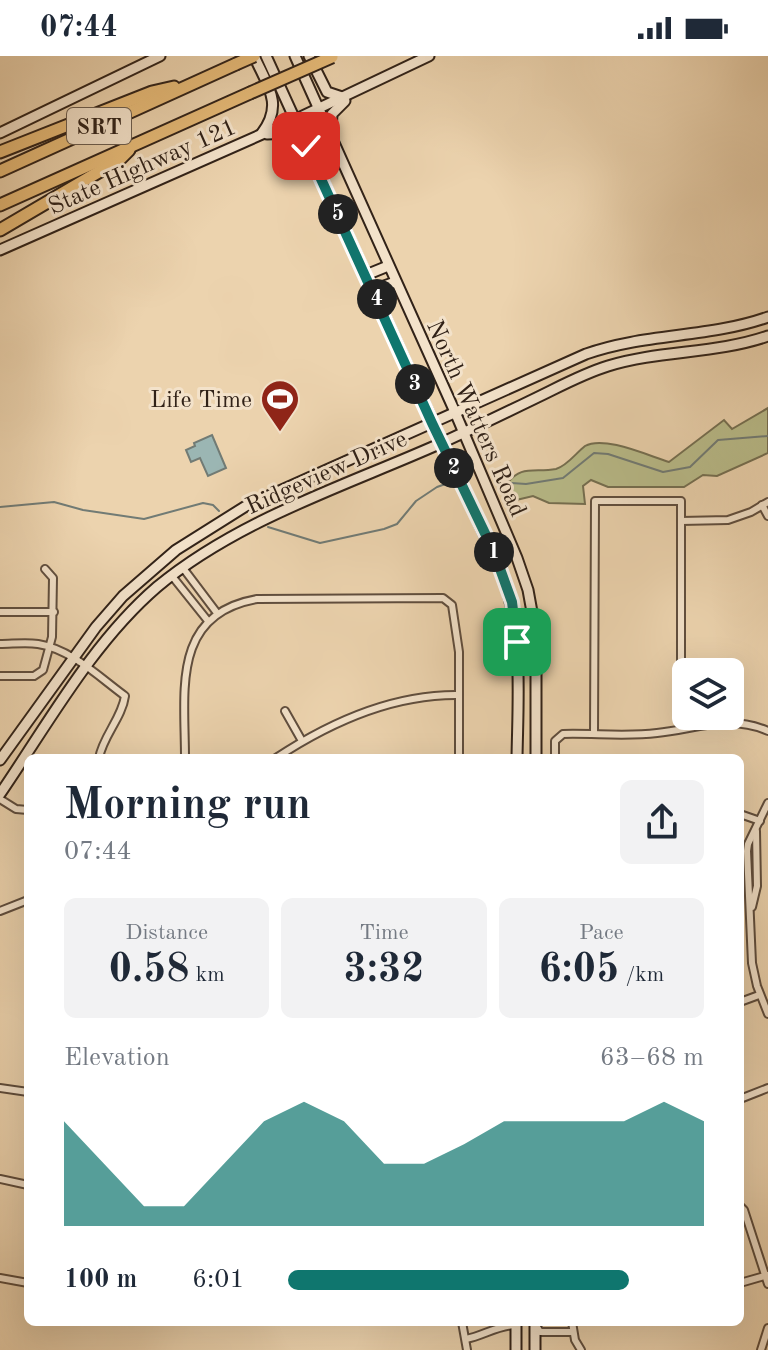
<!DOCTYPE html>
<html lang="en">
<head>
<meta charset="utf-8">
<style>
	body { margin:0; font-family:"Old Standard TT",serif; background:#f2f2f3; color:#1f2937; height:100vh; display:flex; flex-direction:column; font-size:30px; white-space:nowrap }
	* { box-sizing:border-box; margin:0 }
	p { font-size:26px; color:#747a83 }
	.icon { flex:none; width:44px; height:44px; fill:none; stroke:currentColor; stroke-width:2; stroke-linecap:round; stroke-linejoin:round }
	.map { position:relative; flex:1; overflow:hidden }
	.panel { position:absolute; left:24px; top:698px; width:720px; height:572px; display:flex; flex-direction:column; background:#fff; border-radius:12px; box-shadow:0 8px 32px #0002 }
	.panel>* { flex:none }
	.buttons { position:absolute; left:672px; top:602px; display:grid; gap:16px }
	.buttons a { display:grid; place-items:center; width:72px; height:72px; border-radius:12px; background:#fff; box-shadow:0 8px 32px #0002; font-size:40px }
	.pin { position:absolute; display:grid; place-items:center; width:68px; height:68px; color:#fff; margin:-34px; border-radius:16px; box-shadow:0 4px 12px #0006 }
	.km { position:absolute; width:40px; height:40px; margin:-20px; border-radius:50%; background:#222; color:#fff; font-size:22px; line-height:40px; text-align:center }
	.round { display:grid; place-items:center; flex:none; width:84px; height:84px; border-radius:12px; background:#f2f2f3 }
	.summary { display:flex; align-items:center; justify-content:space-between; height:136px; padding:0 40px }
	h1 { font-size:44px; font-weight:600; line-height:60px }
	.stats { display:grid; grid-template-columns:repeat(3,1fr); gap:12px; height:136px; padding:8px 40px }
	.stats div { display:grid; align-content:center; border-radius:12px; background:#f2f2f3; text-align:center }
	.stats b { font-size:40px; font-weight:600 }
	.stats small { font-size:22px; font-weight:400 }
	.stats p { font-size:22px }
	.chart { height:224px; padding:16px 40px }
	.chart p { display:flex; justify-content:space-between }
	.chart svg { width:100%; height:144px; margin-top:8px; fill:#0f766e; opacity:.7 }
	ul { padding:0 40px; list-style:none; font-size:26px }
	li { display:grid; grid-template-columns:128px 96px 1fr; align-items:center; height:60px }
	li i { height:20px; border-radius:10px; background:#0f766e }
	.status { display:flex; justify-content:space-between; align-items:center; height:56px; padding:0 40px; background:#fff; direction:ltr }
	.status svg { height:22px; fill:currentColor }
	.map>svg:first-child { display:block }
</style>
</head>
<body>
<div class="status"><b>07:44</b><svg viewBox="0 0 49 12"><path d="M0 12V9h3v3zM5 12V6h3v6zM10 12V3h3v9zM15 12V0h3v12zM26 1h20v11H26zM47 4h2v5h-2z"/></svg></div>
<div class="map">
<svg width="768" height="1294" viewBox="0 0 768 1294">
	<rect width="100%" height="100%" fill="#ecd3ae"/>
	<filter id="stains"><feTurbulence type="fractalNoise" baseFrequency=".0025" numOctaves="4"/><feColorMatrix values="0 0 0 0 .2 0 0 0 0 .09 0 0 0 0 .02 0 0 0 .5 -.17"/></filter>
	<radialGradient id="worn" r=".72"><stop offset=".6" stop-color="#630" stop-opacity="0"/><stop offset="1" stop-color="#630" stop-opacity=".3"/></radialGradient>
	<path fill="#b9bc8a" stroke="#756f51" stroke-width="2" d="M768,352v45l-51,23 -14,-1 -19,12h-76l-17,-7 -8,6 2,18 -36,-1 -16,-7 -21,5 -6,-16c15,-21 28,-12 50,-16 11,-3 20,-16 29,-23 19,-11 64,10 84,16l55,-42 8,9z"/>
	<polygon fill="#9bb6b3" stroke="#717b75" stroke-width="2" points="212,379 226,412 208,420 200,402 191,406 186,394 195,390 194,387"/>
	<g fill="none" stroke-linecap="round" stroke-linejoin="round">
		<g stroke="#717b75" stroke-width="2">
			<polyline points="496,426 526,428 563,422 594,397 608,398 663,416 690,411 718,384 768,380"/>
			<polyline points="0,451 54,446 83,454 144,463 203,447 213,449 219,455"/>
			<polyline points="268,471 320,487 384,473 397,468 416,445 437,431 451,426"/>
		</g>
		<defs>
			<g id="street">
				<polyline points="762,449 768,460"/>
				<polyline points="681,465 728,464 751,456 768,446"/>
				<polyline points="183,512 217,557"/>
				<polyline points="172,520 208,565"/>
				<polyline points="0,556 54,556"/>
				<path d="M0,588c12,0 26,-2 38,0 33,5 61,33 87,52 -3,22 -22,40 -26,62"/>
				<polyline points="0,620 34,620 43,614 52,581 53,522 45,513"/>
				<polyline points="285,655 302,685"/>
				<polyline points="594,678 595,445 681,445 681,648 684,671"/>
				<path d="M185,702c0,-67 -14,-144 72,-159l186,-1 9,7 7,47v106"/>
				<path d="M276,702c53,-35 118,-64 183,-63"/>
				<path d="M555,702v-17l8,-7c31,-1 63,3 94,-1 39,-4 72,-19 111,-2"/>
				<polyline points="0,743 16,753 28,754"/>
				<polyline points="768,747 748,788 747,795 752,907 757,930 768,958"/>
				<polyline points="740,758 760,765"/>
				<polyline points="752,851 757,830 756,775"/>
				<polyline points="0,855 28,844"/>
				<polyline points="740,946 759,939"/>
				<polyline points="0,1032 28,1036"/>
				<polyline points="740,1043 768,1032"/>
				<polyline points="0,1123 28,1129"/>
				<polyline points="740,1150 744,1154 768,1228"/>
				<polyline points="0,1222 28,1227"/>
				<polyline points="740,1227 768,1219"/>
				<polyline points="462,1266 467,1294"/>
				<polyline points="572,1266 575,1284 581,1294"/>
				<polyline points="536,1269 540,1276 572,1276"/>
				<path d="M466,1283c17,-3 32,-14 50,-14"/>
				<polyline points="761,1294 768,1272"/>
			</g>
			<g id="secondary">
				<path d="M254,0c13,29 30,48 8,77"/>
				<path d="M266,0l237,520c20,59 15,121 14,182"/>
				<polyline points="295,0 455,356 517,502 528,534 536,578 536,702"/>
				<polyline points="309,0 327,36 342,41"/>
				<polyline points="331,76 332,58 345,45"/>
				<polyline points="0,77 160,0"/>
				<path d="M267,78c16,-2 26,4 38,11"/>
				<polyline points="0,194 294,64 429,0"/>
				<polyline points="366,219 388,210"/>
				<polyline points="373,234 395,226"/>
				<path d="M0,704l96,-133 27,-31 53,-46 70,-44 340,-152c59,-21 123,-16 182,-37"/>
				<path d="M0,738c48,-70 92,-151 157,-207 81,-67 185,-100 280,-142 33,-15 66,-31 99,-47 23,-11 46,-24 72,-32 52,-16 108,-12 160,-30"/>
				<polyline points="516,1266 516,1294"/>
				<polyline points="535,1266 535,1294"/>
			</g>
			<g id="highway">
				<polyline points="0,96 152,36 174,31"/>
				<polyline points="0,115 236,8"/>
				<polyline points="0,149 250,37"/>
				<polyline points="0,174 119,104 129,94"/>
			</g>
		</defs>
		<use href="#street" stroke="#604e3e" stroke-width="10"/>
		<use href="#secondary" stroke="#312218" stroke-width="13"/>
		<use href="#highway" stroke="#312218" stroke-width="15"/>
		<use href="#street" stroke="#f3e2ca" stroke-width="6"/>
		<use href="#secondary" stroke="#f3e2ca" stroke-width="9"/>
		<use href="#highway" stroke="#e6ba77" stroke-width="11"/>
		<defs>
			<g id="highway-bridge">
				<polyline points="236,8 254,0"/>
				<polyline points="250,37 332,1"/>
			</g>
		</defs>
		<use href="#highway-bridge" stroke="#312218" stroke-width="15" stroke-linecap="butt"/>
		<use href="#highway-bridge" stroke="#e6ba77" stroke-width="11"/>
	</g>
	<g fill="none" stroke-linecap="round" stroke-linejoin="round">
		<defs>
			<polyline id="route" points="306,90 432,367 494,496 512,546 517,586"/>
		</defs>
		<use href="#route" stroke="#fff" stroke-width="16"/>
		<use href="#route" stroke="#0f766e" stroke-width="10"/>
	</g>
	<defs>
		<symbol id="stadium-pin" viewBox="-11 -11 22 30"><path d="M0 17L-7.5 6A9.5 9.5 0 1 1 7.5 6Z" fill="#8f2418" stroke="#f3e2ca"/><path d="M0-5a6.5 5 0 1 0 0 10a6.5 5 0 1 0 0-10ZM-3.5-1.8h7v3.6h-7Z" fill="#fff"/></symbol>
	</defs>
	<g fill-rule="evenodd">
		<use href="#stadium-pin" x="258" y="321" width="44" height="60"/>
	</g>
	<g text-anchor="middle" stroke-width="6" stroke-linejoin="round" paint-order="stroke">
		<rect fill="#f3e2ca" stroke="#6b5c4d" stroke-width="2" x="67" y="52" width="64" height="36" rx="6"/>
		<g font-size="22" font-weight="bold" fill="#312218">
			<text x="99" y="78">SRT</text>
		</g>
		<g font-size="24" fill="#312218" stroke="#f3e2ca">
			<text transform="translate(142 110) rotate(-24)" y="8">State Highway 121</text>
			<text transform="translate(477 362) rotate(66)" y="8">North Watters Road</text>
			<text transform="translate(326 416) rotate(-24)" y="8">Ridgeview Drive</text>
		</g>
		<g font-size="24" fill="#312218" stroke="#f3e2ca" text-anchor="end">
			<text x="252" y="351">Life Time</text>
		</g>
	</g>
	<rect width="100%" height="100%" filter="url(#stains)"/>
	<rect width="100%" height="100%" fill="url(#worn)"/>
</svg>
<div class="buttons">
<a><svg class="icon" aria-label="layers" viewBox="0 0 24 24"><path d="M12 4l9 5-9 5-9-5zM3 14l9 5 9-5"/></svg></a>
</div>
<div class="pin" style="left:517px;top:586px;background:#1e9e55"><svg class="icon" aria-label="arrive" viewBox="0 0 24 24"><path d="M6 21V4h12l-3 4 3 4H6"/></svg></div>
<div class="pin" style="left:306px;top:90px;background:#d93025"><svg class="icon" aria-label="check" viewBox="0 0 24 24"><path d="M5 12l5 5 9-10"/></svg></div>
<b class="km" style="left:494px;top:496px">1</b>
<b class="km" style="left:454px;top:412px">2</b>
<b class="km" style="left:415px;top:328px">3</b>
<b class="km" style="left:377px;top:243px">4</b>
<b class="km" style="left:338px;top:158px">5</b>
<section class="panel">
<div class="summary"><div><h1>Morning run</h1><p>07:44</p></div><a class="round"><svg class="icon" aria-label="share" viewBox="0 0 24 24"><path d="M12 15V3M7 8l5-5 5 5M5 13v7h14v-7"/></svg></a></div>
<div class="stats">
<div><p>Distance</p><b>0.58<small> km</small></b></div>
<div><p>Time</p><b>3:32</b></div>
<div><p>Pace</p><b>6:05<small> /km</small></b></div>
</div>
<div class="chart"><p><span>Elevation</span>63–68 m</p>
<svg viewBox="0 0 160 44" preserveAspectRatio="none"><path d="M0 44V12L10 25L20 38L30 38L40 25L50 12L60 6L70 12L80 25L90 25L100 19L110 12L120 12L130 12L140 12L150 6L160 12V44z"/></svg>
</div>
<ul>
<li><b>100 m</b>6:01<i style="width:82%"></i></li>
</ul>
</section>
</div>
</body>
</html>
